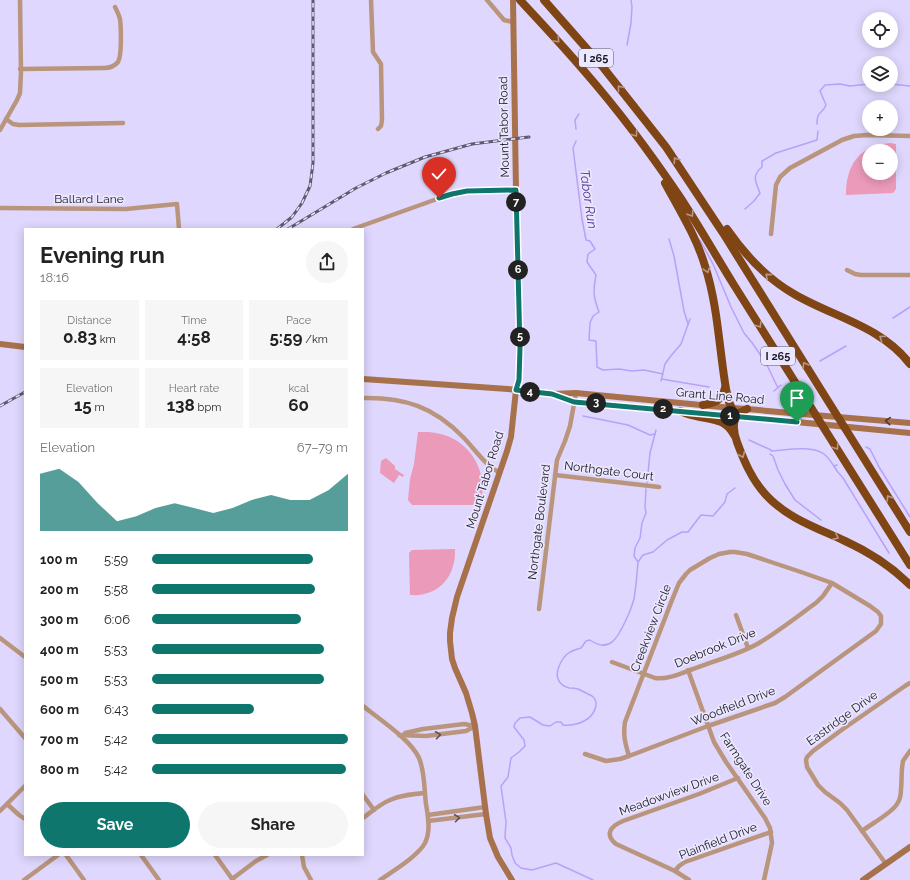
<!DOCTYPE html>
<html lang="en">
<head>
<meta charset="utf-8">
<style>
	body { margin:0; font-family:Raleway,sans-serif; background:#f6f6f6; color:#222; height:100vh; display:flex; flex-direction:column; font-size:15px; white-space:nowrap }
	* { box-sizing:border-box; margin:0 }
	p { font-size:13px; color:#767676 }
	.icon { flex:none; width:22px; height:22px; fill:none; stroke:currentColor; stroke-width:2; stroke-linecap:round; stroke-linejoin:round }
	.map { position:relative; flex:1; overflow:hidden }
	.panel { position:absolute; left:24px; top:228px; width:340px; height:628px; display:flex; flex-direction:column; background:#fff; border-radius:0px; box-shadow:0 2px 10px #0003 }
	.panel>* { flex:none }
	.controls { position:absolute; left:862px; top:12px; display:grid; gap:8px }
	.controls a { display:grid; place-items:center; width:36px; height:36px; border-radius:50%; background:#fff; box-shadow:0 2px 10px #0003; font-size:20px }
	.pin { position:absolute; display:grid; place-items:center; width:34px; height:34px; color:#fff; margin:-41px -17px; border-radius:50% 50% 50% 0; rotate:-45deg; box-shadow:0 0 4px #0007 }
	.pin .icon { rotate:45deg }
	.km { position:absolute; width:20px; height:20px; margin:-10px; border-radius:50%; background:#222; color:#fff; font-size:11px; line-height:20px; text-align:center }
	.round { display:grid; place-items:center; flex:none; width:42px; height:42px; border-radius:21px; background:#f6f6f6 }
	.headline { display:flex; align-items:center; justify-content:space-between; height:68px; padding:0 16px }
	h1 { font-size:22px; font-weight:700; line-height:30px }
	.figures { display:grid; grid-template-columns:repeat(3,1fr); gap:6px; height:68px; padding:4px 16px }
	.figures div { display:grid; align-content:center; border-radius:0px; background:#f6f6f6; text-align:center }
	.figures b { font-size:17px; font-weight:700 }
	.figures small { font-size:11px; font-weight:400 }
	.figures p { font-size:11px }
	.chart { height:112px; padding:8px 16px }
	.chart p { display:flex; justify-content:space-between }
	.chart svg { width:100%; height:72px; margin-top:4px; fill:#0f766e; opacity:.7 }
	.primary-button { display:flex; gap:8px; margin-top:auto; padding:8px 16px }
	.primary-button a { flex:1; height:46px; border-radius:24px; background:#0f766e; color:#fff; font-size:16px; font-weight:700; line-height:46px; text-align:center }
	.primary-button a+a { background:#f6f6f6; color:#222 }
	ul { padding:0 16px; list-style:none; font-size:13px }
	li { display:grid; grid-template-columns:64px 48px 1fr; align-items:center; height:30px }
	li i { height:10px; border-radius:5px; background:#0f766e }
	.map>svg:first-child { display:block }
</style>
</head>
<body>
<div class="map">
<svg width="910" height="880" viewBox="0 0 910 880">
	<rect width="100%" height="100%" fill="#dfd7fd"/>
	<g fill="#eb9aba" fill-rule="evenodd">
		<path d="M890,143l6,1v45l-3,4 -47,2c0,-30 13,-49 44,-52zM869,151h22v22h-22z"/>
		<path d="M429,432c38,3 60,35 52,73h-69l-4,-5 2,-21 4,-15 4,-32z"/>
		<polygon points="386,458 395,466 395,469 404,475 403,477 399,475 394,483 380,473 381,461"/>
		<path d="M455,549c1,27 -16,48 -45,46l-1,-42 3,-3z"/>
	</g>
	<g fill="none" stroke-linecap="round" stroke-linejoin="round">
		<g stroke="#b7a2fa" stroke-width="1.5">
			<polyline points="627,45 631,23 632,7 631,0"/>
			<polyline points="891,84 910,86"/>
			<path d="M817,124c0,-14 5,-9 9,-19l-6,-14 5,-6 15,-1 10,2 19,-2"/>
			<polyline points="576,129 575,120 579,114"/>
			<path d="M576,141l-3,7 9,71 4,21 4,1 5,8 -7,5 -1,8 9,13c-3,17 -3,21 3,37l-6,4 -3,7 -1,17 7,1 1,26 6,3 16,-1 13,2 12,-1 19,4"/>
			<path d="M745,209l9,-8 6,-8c-4,-11 -9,-17 2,-26v-6l14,-8 41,-13 1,-9"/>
			<polyline points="669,239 674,256 684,311 688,324"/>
			<polyline points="700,240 713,264 731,307 744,333 753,344 766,363 778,388"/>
			<polyline points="893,318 910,307"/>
			<polyline points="820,361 846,346"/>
			<polyline points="662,379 673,381 709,387"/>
			<polyline points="661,381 665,364 670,357 681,344 690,319"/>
			<polyline points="774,391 781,385"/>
			<polyline points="583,416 628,425 650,435 655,434"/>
			<polyline points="749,440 771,450"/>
			<polyline points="866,447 870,449 879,467 910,517"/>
			<path d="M771,451c15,-1 41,-6 53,3 4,3 7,8 10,12l3,-1"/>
			<polyline points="770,454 773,456 778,470 785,484 795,500 821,520"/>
			<polyline points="834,466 837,471 843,478 889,553"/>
			<polyline points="647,483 650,453 656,430"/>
			<polyline points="638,562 643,555 653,552 667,540 682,532 688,532 701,515 713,516 725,502 727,494 735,488"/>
			<path d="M593,880l-37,-17 -24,7 -11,-2 -6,-5 -3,-8 -1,-7 -6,-10 1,-16 -5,-36 7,-9 3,-19 8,-6 6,-6 -1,-6 -10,-13 1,-4 5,-5 10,-1 13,8 7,1 6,-4h5l2,3c6,1 16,-1 21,-4 9,-4 17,-18 8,-25 -2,-1 -12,-6 -14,-7 -3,-1 -6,-1 -9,-1 -13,-4 -14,-14 -9,-24 5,-11 11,-13 21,-16l5,-7 4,-1c20,14 28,-3 36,-20 3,-6 6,-14 8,-21 2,-12 3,-25 4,-37l-4,-6 1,-8 5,-10 2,-15 4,-10 -1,-6 1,-18"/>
		</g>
		<g stroke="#ba957d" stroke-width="4.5">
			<polyline points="371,0 373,52 381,64 382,120 381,126 378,129"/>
			<polyline points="487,0 504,20 513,22"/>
			<path d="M20,69l84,-1c5,0 10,-1 14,-6 4,-6 3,-35 2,-43 -1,-4 -3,-8 -5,-12"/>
			<polyline points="6,119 13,124 19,125 123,123"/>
			<polyline points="0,130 17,100 20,93 21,72 20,0"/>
			<polyline points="0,208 126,209 177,204 179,229"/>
			<polyline points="353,229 451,194 467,191 516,190"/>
			<polyline points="771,234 776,185 780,177 790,168 842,140 854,136 867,135 910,136"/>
			<polyline points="847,270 855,274 861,275 910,275"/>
			<path d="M363,398c41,-1 71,9 100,39 9,9 17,21 27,29 3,3 7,5 10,7"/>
			<polyline points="555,475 659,487"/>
			<polyline points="539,609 557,460 565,441 570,426 576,393"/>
			<polyline points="736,615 748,648"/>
			<polyline points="0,638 25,657"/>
			<path d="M612,662l43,16c14,2 28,-6 41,-10 21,-8 44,-14 63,-25 20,-12 39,-27 58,-41l6,-6 9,-13"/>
			<polyline points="688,670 714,742 726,762 765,818 770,828 772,843 764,880"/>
			<path d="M363,706c16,13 48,34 56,52 6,14 5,31 7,46 2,12 5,27 -1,39 -7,13 -32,28 -45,37"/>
			<polyline points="0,709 25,738"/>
			<polyline points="405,733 423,729 464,724 475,726"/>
			<polyline points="399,735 426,736 466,731 475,726"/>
			<path d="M585,754l21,7 14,-2 9,-3 79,-30 67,-23 10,-6 91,-66 5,-7v-8l-3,-4 -8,-6 -38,-23 -31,-11 -54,-18 -12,-2h-5l-11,2 -9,4 -20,12 -4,4 -7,9 -7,17 -47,122c-2,13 0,21 4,34"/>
			<polyline points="363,795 374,810"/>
			<polyline points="7,804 19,815 25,819"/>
			<polyline points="0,811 25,786"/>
			<polyline points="428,815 485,807"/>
			<path d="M363,818c8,-6 17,-14 27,-18 11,-5 23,-6 35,-7"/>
			<polyline points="428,821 486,814"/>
			<path d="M862,831c9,-7 30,-18 35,-27 3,-4 4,-9 4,-15 1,-9 0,-18 2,-28l2,-3 5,-7"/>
			<polyline points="66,855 84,880"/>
			<polyline points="141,855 159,880"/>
			<polyline points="215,855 233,880"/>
			<polyline points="302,855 304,867 311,880"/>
			<polyline points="886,864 847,810 840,803 825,792 818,785 807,767 806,760 807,757 813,751 843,729 905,686 910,683"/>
			<polyline points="675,871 679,866 685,862 771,832"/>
			<polyline points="232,879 256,861 267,855"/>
			<polyline points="24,880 58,855"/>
			<path d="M689,880l-14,-9 -59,-27c-12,-10 -5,-18 7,-23l76,-27 39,-16"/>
		</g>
		<g stroke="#a7714c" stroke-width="6">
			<polyline points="0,344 25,347"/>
			<polyline points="363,379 508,389 552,394 576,393 732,408 747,409 790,413 910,423"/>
			<polyline points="555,395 574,402 684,411"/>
			<polyline points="694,412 910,433"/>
			<polyline points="512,880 498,857 490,838 486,814 475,726 472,713 466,693 455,668 452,659 450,641 450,633 452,618 457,597 507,451 511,437 516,390 519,380 520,348 516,190 513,0"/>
			<polyline points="863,880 910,847"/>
		</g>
		<g stroke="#804515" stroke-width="8">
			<path d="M520,0c22,24 44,47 65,72 34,39 66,82 95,125 19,29 36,59 54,88l176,280"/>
			<polyline points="544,0 602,66 666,147 723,233 823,393 910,532"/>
			<path d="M665,183c14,26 32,55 40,83 13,40 14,82 21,123l3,13 7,15"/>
			<path d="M727,229c18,26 39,49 67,65 39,23 87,32 116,70"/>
			<path d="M703,405c11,-2 19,-4 22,-17"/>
			<path d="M747,409c-2,1 -6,3 -8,4 -8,7 -5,21 -2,29 7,19 15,38 29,53 21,23 51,33 79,46 24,11 46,25 65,44"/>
			<path d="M680,411c5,2 10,4 16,5 16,4 29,2 38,19"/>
		</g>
		<defs>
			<g id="rail">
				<polyline points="277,229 292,217 302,203 310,186 313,163 313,0"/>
				<polyline points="288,229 356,188 386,173 425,157 472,144 529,137"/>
				<polyline points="0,406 25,392"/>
			</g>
		</defs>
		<use href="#rail" stroke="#5f5a70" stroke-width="3"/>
		<use href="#rail" stroke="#ebe7fe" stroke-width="1.5" stroke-dasharray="4.5" stroke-linecap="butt"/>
	</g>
	<defs><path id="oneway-chevron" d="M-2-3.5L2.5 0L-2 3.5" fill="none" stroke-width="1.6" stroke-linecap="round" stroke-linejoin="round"/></defs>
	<g stroke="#b6968a">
		<use href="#oneway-chevron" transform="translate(557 40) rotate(47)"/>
		<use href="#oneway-chevron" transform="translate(620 88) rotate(-128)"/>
		<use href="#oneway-chevron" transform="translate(635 134) rotate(54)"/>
		<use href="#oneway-chevron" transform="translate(676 160) rotate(-124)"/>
		<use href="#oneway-chevron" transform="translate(691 214) rotate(58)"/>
		<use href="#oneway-chevron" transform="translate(707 270) rotate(74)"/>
		<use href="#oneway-chevron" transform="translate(768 276) rotate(-140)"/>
		<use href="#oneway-chevron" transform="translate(759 325) rotate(58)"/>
		<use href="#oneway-chevron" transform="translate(882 338) rotate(-146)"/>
		<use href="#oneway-chevron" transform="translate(805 365) rotate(-121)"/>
		<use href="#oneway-chevron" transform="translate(836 447) rotate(57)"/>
		<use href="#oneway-chevron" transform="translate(742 455) rotate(67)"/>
		<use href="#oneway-chevron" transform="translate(889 498) rotate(-122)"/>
		<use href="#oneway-chevron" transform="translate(836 537) rotate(24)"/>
	</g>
	<use stroke="#4c3733" href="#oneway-chevron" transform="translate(888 421) rotate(-175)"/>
	<g stroke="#63504d">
		<use href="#oneway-chevron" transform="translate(438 735) rotate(-8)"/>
		<use href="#oneway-chevron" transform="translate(457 818) rotate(-8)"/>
	</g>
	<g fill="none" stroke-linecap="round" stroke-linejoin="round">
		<defs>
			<polyline id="route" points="439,198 452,194 467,191 516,190 520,348 519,380 516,390 552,394 574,402 797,422"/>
		</defs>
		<use href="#route" stroke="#fff" stroke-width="8"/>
		<use href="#route" stroke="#0f766e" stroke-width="5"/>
	</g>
	<g text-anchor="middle" stroke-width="3.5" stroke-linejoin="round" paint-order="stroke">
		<g fill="#ebe7fe" stroke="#595667" stroke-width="1">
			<rect x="579" y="49" width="34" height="18" rx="3"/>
			<rect x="761" y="347" width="34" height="18" rx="3"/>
		</g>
		<g font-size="11" font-weight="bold" fill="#1b1826">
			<text x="596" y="62">I 265</text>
			<text x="778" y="360">I 265</text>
		</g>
		<g font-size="12" fill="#1b1826" stroke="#ebe7fe">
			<text transform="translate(504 127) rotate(-91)" y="4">Mount Tabor Road</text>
			<text x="89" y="203">Ballard Lane</text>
			<text transform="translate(720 396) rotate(5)" y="4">Grant Line Road</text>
			<text transform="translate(609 471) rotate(7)" y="4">Northgate Court</text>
			<text transform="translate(485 480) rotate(-73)" y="4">Mount Tabor Road</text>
			<text transform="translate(539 522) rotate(-83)" y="4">Northgate Boulevard</text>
			<text transform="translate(651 628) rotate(-69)" y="4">Creekview Circle</text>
			<text transform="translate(715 648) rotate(-22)" y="4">Doebrook Drive</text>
			<text transform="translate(733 706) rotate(-21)" y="4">Woodfield Drive</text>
			<text transform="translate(842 718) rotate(-36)" y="4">Eastridge Drive</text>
			<text transform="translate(746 769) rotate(57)" y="4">Farmgate Drive</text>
			<text transform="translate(669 794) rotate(-20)" y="4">Meadowview Drive</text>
			<text transform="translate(718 841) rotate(-21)" y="4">Plainfield Drive</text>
		</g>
		<g font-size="13" font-style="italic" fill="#533094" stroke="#ebe7fe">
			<text transform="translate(589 199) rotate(82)" y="5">Tabor Run</text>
		</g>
	</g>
</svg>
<div class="controls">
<a><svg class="icon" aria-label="locate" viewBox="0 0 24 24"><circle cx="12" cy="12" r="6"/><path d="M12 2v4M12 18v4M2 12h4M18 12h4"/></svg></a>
<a><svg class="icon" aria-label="layers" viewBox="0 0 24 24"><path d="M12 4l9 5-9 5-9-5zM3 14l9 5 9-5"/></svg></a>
<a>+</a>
<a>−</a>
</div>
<div class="pin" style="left:797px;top:422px;background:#1e9e55"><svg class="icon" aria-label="arrive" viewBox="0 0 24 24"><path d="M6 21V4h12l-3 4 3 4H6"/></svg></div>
<div class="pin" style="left:439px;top:198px;background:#d93025"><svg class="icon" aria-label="check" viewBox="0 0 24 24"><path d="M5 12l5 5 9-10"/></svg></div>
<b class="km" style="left:730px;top:416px">1</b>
<b class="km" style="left:663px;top:409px">2</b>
<b class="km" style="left:596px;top:403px">3</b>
<b class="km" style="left:530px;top:392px">4</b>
<b class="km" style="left:520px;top:337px">5</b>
<b class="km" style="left:518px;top:270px">6</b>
<b class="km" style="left:516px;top:202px">7</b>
<section class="panel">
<div class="headline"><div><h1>Evening run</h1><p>18:16</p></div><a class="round"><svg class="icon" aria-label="share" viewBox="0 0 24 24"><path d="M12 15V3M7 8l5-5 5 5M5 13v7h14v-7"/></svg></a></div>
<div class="figures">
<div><p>Distance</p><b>0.83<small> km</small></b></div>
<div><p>Time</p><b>4:58</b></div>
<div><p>Pace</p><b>5:59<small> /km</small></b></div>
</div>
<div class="figures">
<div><p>Elevation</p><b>15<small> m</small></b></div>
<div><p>Heart rate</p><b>138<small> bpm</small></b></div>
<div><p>kcal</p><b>60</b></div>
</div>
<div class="chart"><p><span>Elevation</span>67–79 m</p>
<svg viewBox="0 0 160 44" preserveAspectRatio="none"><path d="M0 44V9L10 6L20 14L30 27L40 38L50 35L60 30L70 27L80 30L90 33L100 30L110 25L120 22L130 25L140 25L150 19L160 9V44z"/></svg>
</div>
<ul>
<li><b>100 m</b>5:59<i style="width:82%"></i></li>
<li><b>200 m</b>5:58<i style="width:83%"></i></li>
<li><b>300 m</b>6:06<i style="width:76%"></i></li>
<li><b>400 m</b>5:53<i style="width:88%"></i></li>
<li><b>500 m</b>5:53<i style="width:88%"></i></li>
<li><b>600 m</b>6:43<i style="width:52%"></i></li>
<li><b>700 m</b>5:42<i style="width:100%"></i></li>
<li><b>800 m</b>5:42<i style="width:99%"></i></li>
</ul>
<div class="primary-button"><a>Save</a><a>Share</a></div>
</section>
</div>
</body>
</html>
